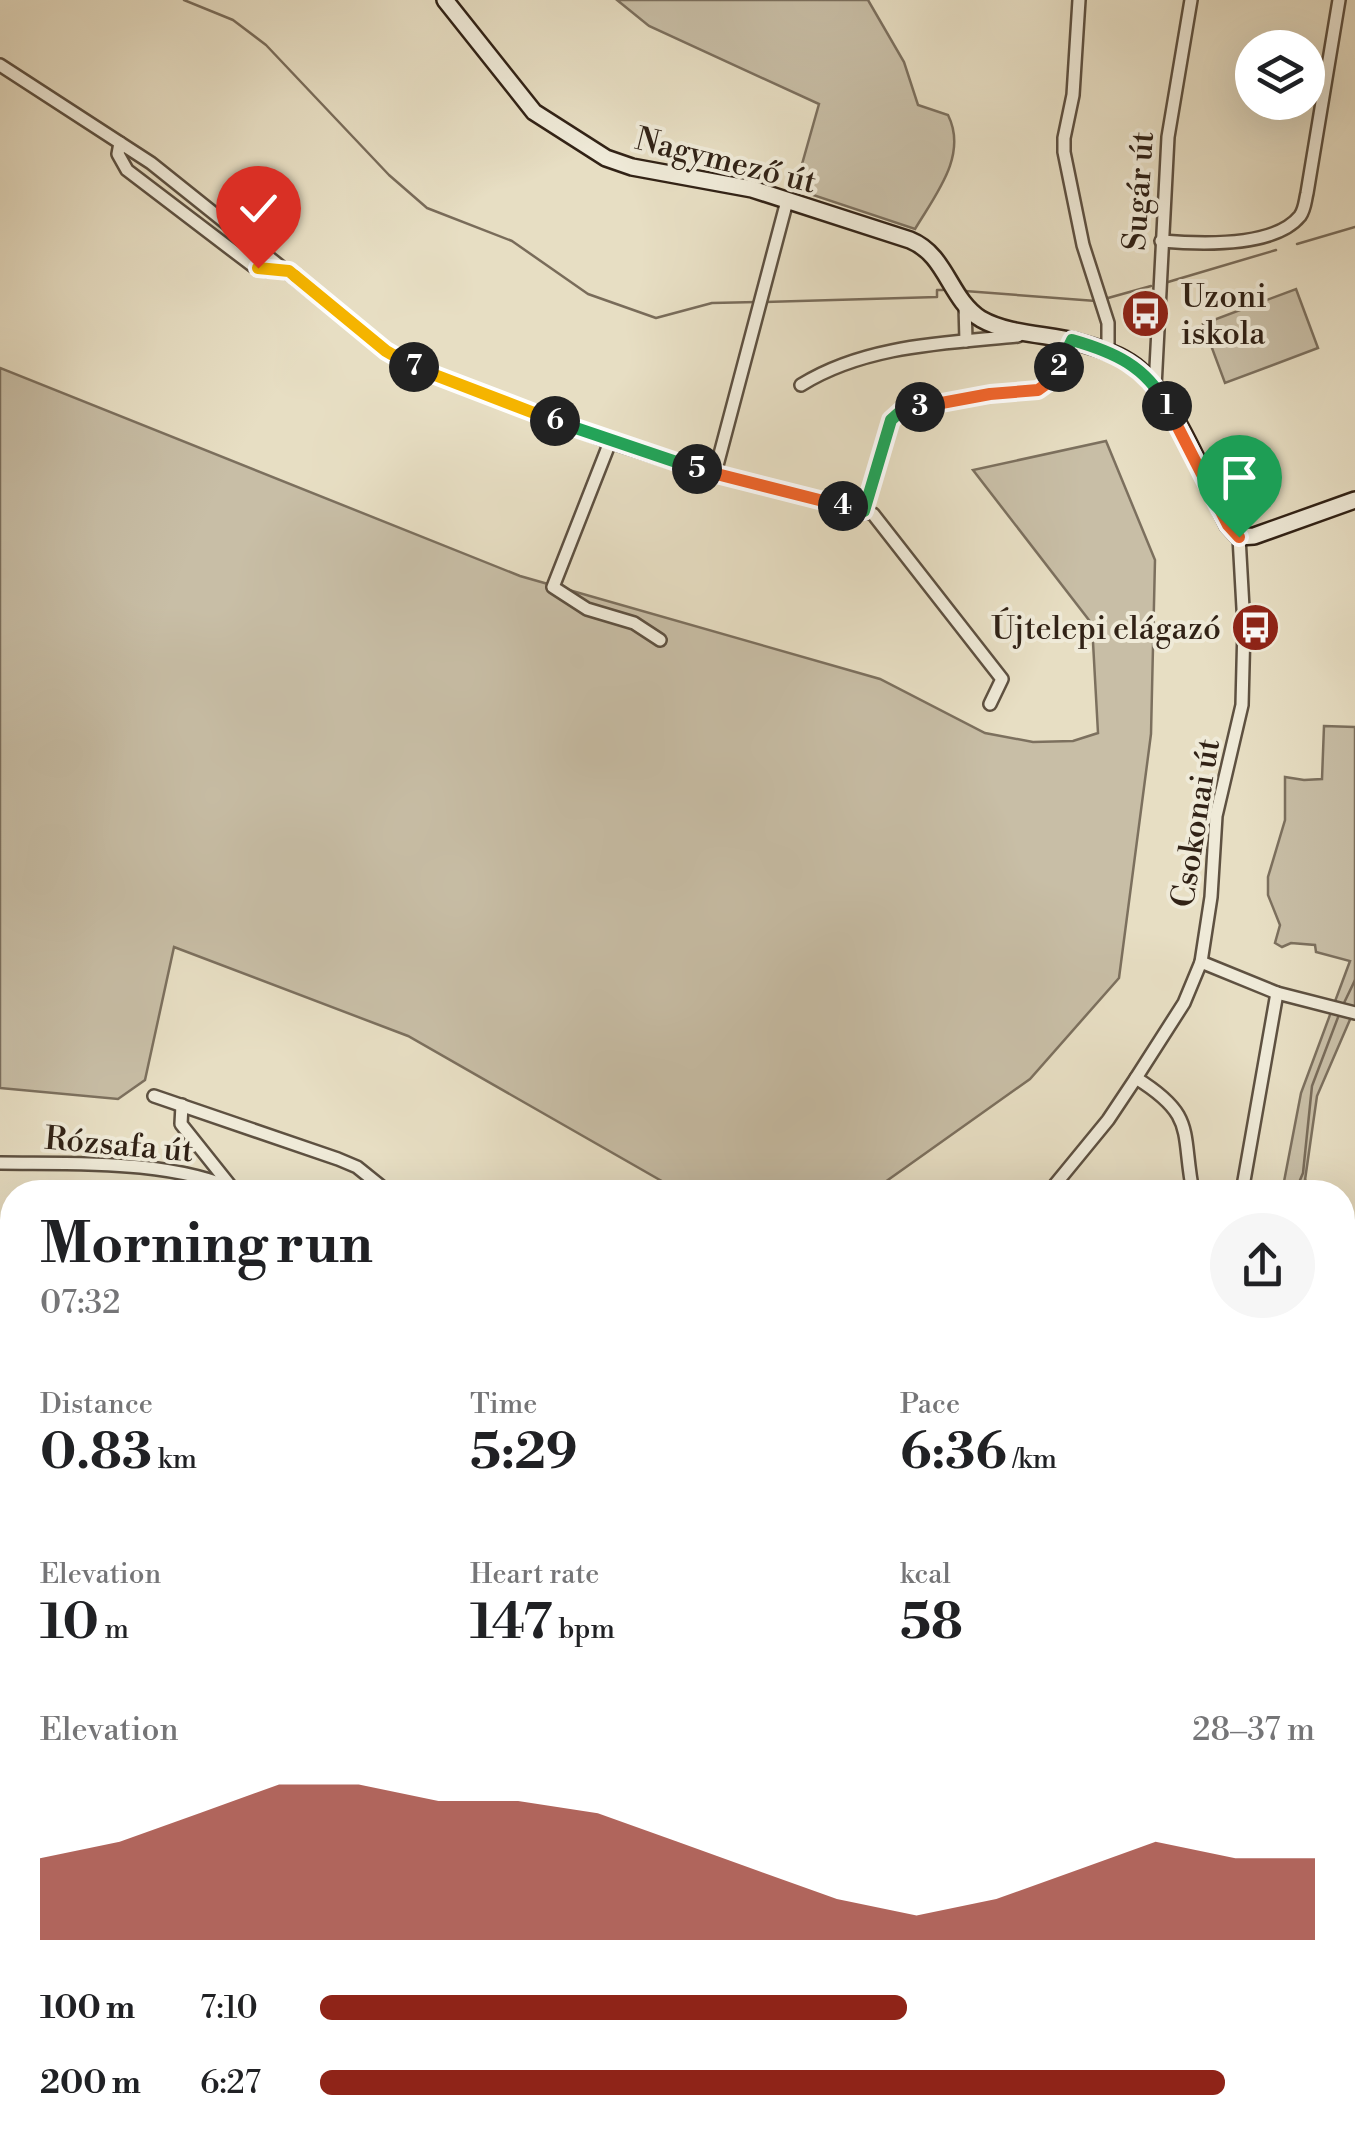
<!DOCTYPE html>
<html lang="en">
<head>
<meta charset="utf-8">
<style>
	body { margin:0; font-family:"Libre Bodoni",serif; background:#f6f6f6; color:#202124; height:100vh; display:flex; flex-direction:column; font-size:38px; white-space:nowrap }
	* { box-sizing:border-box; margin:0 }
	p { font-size:32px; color:#757577 }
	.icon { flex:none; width:55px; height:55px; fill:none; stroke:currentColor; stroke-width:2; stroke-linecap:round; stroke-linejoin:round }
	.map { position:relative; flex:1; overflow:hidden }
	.side { position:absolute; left:0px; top:1180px; width:1355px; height:962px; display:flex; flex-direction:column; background:#fff; border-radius:40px 40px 0 0; box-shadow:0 10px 40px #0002 }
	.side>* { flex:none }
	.tools { position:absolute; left:1235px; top:30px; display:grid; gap:20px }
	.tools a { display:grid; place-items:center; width:90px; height:90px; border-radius:50%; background:#fff; box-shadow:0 10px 40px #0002; font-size:50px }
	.pin { position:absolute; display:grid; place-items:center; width:85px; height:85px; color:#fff; margin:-102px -42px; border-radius:50% 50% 50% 0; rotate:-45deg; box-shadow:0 0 10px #0007 }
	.pin .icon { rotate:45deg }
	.km { position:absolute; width:50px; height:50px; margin:-25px; border-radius:50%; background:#222; color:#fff; font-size:28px; line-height:50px; text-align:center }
	.round { display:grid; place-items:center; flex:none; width:105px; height:105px; border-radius:52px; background:#f6f6f6 }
	.head { display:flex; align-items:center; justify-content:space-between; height:170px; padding:0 40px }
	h1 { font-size:55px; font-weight:700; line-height:75px }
	.metrics { display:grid; grid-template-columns:repeat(3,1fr); gap:15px; height:170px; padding:10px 40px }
	.metrics div { display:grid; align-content:center }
	.metrics b { font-size:50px; font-weight:700 }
	.metrics small { font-size:28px; font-weight:400 }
	.metrics p { font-size:28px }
	.chart { height:280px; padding:20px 40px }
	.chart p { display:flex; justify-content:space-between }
	.chart svg { width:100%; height:180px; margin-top:10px; fill:#8f2418; opacity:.7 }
	ul { padding:0 40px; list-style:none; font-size:32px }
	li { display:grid; grid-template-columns:160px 120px 1fr; align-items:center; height:75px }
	li i { height:25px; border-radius:12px; background:#8f2418 }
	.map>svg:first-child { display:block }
</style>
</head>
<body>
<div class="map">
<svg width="1355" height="2142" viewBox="0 0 1355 2142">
	<rect width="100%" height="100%" fill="#e7dec3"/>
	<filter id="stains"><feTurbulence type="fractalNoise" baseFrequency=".002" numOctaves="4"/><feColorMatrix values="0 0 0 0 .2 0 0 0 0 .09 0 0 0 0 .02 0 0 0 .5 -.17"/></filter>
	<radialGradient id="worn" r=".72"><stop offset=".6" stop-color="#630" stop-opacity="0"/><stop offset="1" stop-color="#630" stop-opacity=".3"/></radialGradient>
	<g fill="#c8bea6" stroke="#7c705e" stroke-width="2.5">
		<path d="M617,0h251l36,62 14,43 30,10c20,40 -12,79 -33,114l-120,-40 24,-85 -170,-78z"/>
		<polygon points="1296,289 1318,348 1225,383 1203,324"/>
		<polygon points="0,368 520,576 880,679 985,733 1033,742 1073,741 1098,733 1092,624 973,470 1106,441 1155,560 1151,734 1119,978 1030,1079 871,1192 681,1192 408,1036 174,947 145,1080 118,1099 0,1088"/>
		<polygon points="1324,726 1355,727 1355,1008 1317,1096 1305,1180 1311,1184 1310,1192 1282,1192 1301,1093 1350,961 1316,952 1315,945 1291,943 1282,947 1275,943 1280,925 1268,895 1268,877 1285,820 1285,777 1304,780 1322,779"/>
		<polygon points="0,1281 12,1282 12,2130 609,2130 608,2142 0,2142"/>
		<polygon points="1343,1999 1355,2002 1355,2142 1038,2142 1039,2130 1342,2130"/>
	</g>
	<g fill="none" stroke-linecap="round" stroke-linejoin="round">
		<g stroke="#796c5a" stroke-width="2.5">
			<polyline points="184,0 233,20 266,45 389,175 427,208 512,241 588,294 656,318 712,303 757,302"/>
			<polyline points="1297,244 1355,227"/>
			<polyline points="1168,282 1276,250"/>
			<polyline points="965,291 1096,301"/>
			<polyline points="1108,298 1151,286"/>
			<polyline points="765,302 937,297 937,290 943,290"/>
			<polyline points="1343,1005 1355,980"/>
			<polyline points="1295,1192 1303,1173 1312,1086 1340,1012"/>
			<polyline points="1309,2130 1323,2142"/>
			<polyline points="1060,2142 1060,2130"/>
		</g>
		<defs>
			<g id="street">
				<polyline points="1079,0 1073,95 1064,138 1064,152 1083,245 1108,323 1108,351"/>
				<polyline points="0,65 151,163 386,351 408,364 610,442 684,466 873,514 1002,679 990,704"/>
				<polyline points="120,143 118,154 127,170 253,266 269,271 289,271"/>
				<path d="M1161,241c36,3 113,7 139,-25 5,-7 5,-15 7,-23l32,-193"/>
				<polyline points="965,305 966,341"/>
				<path d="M801,385c64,-40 145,-42 217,-49"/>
				<polyline points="1155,387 1168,137 1191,0"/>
				<polyline points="610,442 553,587 587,609 634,623 660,640"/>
				<polyline points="715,473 787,201"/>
				<polyline points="865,511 889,425 897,413 989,393 1038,389 1055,375 1072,340"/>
				<polyline points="1201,962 1277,993 1355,1013"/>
				<path d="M1136,1078c61,38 45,53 57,114"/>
				<polyline points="154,1096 338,1159 357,1167 388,1192"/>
				<polyline points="182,1105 181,1124 232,1188"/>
				<path d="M0,1163c76,1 172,-4 241,29"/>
				<polyline points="1049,1192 1108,1120 1136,1078 1184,1003 1201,962 1211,897 1216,816 1242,705 1244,626 1239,537"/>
				<polyline points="1242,1192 1277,993"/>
				<polyline points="1342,1335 1355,1255"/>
				<polyline points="1342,1394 1355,1396"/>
				<polyline points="1342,1571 1355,1594"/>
				<polyline points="1351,2095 1355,2071"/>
				<polyline points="699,2142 701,2130"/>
			</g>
			<path id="secondary" d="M445,0l89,112 72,46 26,9 120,22 158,51c37,15 39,59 71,79 28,16 67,15 97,23 20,6 40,11 57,24 36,27 72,117 93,159l11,12 15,-1 101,-36"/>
		</defs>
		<use href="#street" stroke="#5e5141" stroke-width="16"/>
		<use href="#secondary" stroke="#312216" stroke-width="20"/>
		<use href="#street" stroke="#efead8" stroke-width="11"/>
		<use href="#secondary" stroke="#efead8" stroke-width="15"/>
	</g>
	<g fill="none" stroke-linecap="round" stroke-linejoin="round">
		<defs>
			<polyline id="split-1" points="1167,406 1228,525 1239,537"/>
			<path id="split-2" d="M1059,367l13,-27c42,12 74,26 95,66"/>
			<polyline id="split-3" points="920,407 990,394 1038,390 1049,382 1059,367"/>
			<polyline id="split-4" points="843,506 864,511 891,420 901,411 920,407"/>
			<polyline id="split-5" points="697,469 843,506"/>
			<polyline id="split-6" points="555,421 697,469"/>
			<polyline id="split-7" points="414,367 555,421"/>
			<polyline id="split-8" points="295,276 386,351 414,367"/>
			<polyline id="split-9" points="258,268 289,271 295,276"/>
		</defs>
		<use href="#split-1" stroke="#fff" stroke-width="20"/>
		<use href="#split-2" stroke="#fff" stroke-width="20"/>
		<use href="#split-3" stroke="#fff" stroke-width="20"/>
		<use href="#split-4" stroke="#fff" stroke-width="20"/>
		<use href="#split-5" stroke="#fff" stroke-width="20"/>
		<use href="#split-6" stroke="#fff" stroke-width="20"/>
		<use href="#split-7" stroke="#fff" stroke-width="20"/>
		<use href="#split-8" stroke="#fff" stroke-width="20"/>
		<use href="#split-9" stroke="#fff" stroke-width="20"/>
		<use href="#split-1" stroke="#f0652b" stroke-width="12"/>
		<use href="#split-2" stroke="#22a559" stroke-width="12"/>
		<use href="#split-3" stroke="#f0652b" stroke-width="12"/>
		<use href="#split-4" stroke="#22a559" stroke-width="12"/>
		<use href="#split-5" stroke="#f0652b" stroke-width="12"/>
		<use href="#split-6" stroke="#22a559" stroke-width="12"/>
		<use href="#split-7" stroke="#f5b400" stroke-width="12"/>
		<use href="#split-8" stroke="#f5b400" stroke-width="12"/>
		<use href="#split-9" stroke="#f5b400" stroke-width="12"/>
	</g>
	<defs>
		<symbol id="bus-disc" viewBox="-11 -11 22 22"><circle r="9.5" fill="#8f2418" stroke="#efead8"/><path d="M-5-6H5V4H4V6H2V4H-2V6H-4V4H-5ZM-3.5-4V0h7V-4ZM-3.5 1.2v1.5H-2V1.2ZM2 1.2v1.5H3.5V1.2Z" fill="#fff"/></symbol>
	</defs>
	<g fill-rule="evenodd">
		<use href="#bus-disc" x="1118" y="286" width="55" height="55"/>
		<use href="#bus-disc" x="1228" y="600" width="55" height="55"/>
	</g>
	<g text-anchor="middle" stroke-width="8" stroke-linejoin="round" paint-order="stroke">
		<g font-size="32" fill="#312216" stroke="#efead8">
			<text transform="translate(726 160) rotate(14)" y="11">Nagymező út</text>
			<text transform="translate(1138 191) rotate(-86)" y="11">Sugár út</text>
			<text transform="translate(1195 823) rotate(-81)" y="11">Csokonai út</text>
			<text transform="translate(119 1144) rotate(5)" y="11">Rózsafa út</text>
		</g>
		<g font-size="32" fill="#312216" stroke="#efead8" text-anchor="start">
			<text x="1181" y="307">Uzoni<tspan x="1181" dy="37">iskola</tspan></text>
			<text x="1221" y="639" text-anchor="end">Újtelepi elágazó</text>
		</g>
	</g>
	<rect width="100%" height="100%" filter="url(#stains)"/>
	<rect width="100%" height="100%" fill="url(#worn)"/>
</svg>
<div class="tools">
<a><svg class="icon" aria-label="layers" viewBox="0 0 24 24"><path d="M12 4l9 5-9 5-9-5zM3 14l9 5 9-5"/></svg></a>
</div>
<div class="pin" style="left:1239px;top:537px;background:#1e9e55"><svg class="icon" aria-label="arrive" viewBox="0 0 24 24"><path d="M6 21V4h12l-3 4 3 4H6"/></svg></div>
<div class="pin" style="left:258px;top:268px;background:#d93025"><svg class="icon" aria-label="check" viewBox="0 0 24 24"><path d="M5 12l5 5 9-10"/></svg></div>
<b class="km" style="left:1167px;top:406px">1</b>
<b class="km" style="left:1059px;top:367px">2</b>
<b class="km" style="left:920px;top:407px">3</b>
<b class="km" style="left:843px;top:506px">4</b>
<b class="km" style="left:697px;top:469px">5</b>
<b class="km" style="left:555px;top:421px">6</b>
<b class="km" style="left:414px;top:367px">7</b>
<section class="side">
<div class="head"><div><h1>Morning run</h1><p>07:32</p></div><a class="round"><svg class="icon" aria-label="share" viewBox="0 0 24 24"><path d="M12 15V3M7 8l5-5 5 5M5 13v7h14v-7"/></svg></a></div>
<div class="metrics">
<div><p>Distance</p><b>0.83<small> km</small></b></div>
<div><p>Time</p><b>5:29</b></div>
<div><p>Pace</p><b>6:36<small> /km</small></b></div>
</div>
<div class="metrics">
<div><p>Elevation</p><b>10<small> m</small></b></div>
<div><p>Heart rate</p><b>147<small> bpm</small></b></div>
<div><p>kcal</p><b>58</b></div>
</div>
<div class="chart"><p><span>Elevation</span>28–37 m</p>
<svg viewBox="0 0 160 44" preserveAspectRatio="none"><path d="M0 44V24L10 20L20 13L30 6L40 6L50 10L60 10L70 13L80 20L90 27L100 34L110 38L120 34L130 27L140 20L150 24L160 24V44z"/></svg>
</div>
<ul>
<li><b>100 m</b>7:10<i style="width:59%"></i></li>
<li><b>200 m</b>6:27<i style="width:91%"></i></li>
</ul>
</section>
</div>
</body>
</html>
